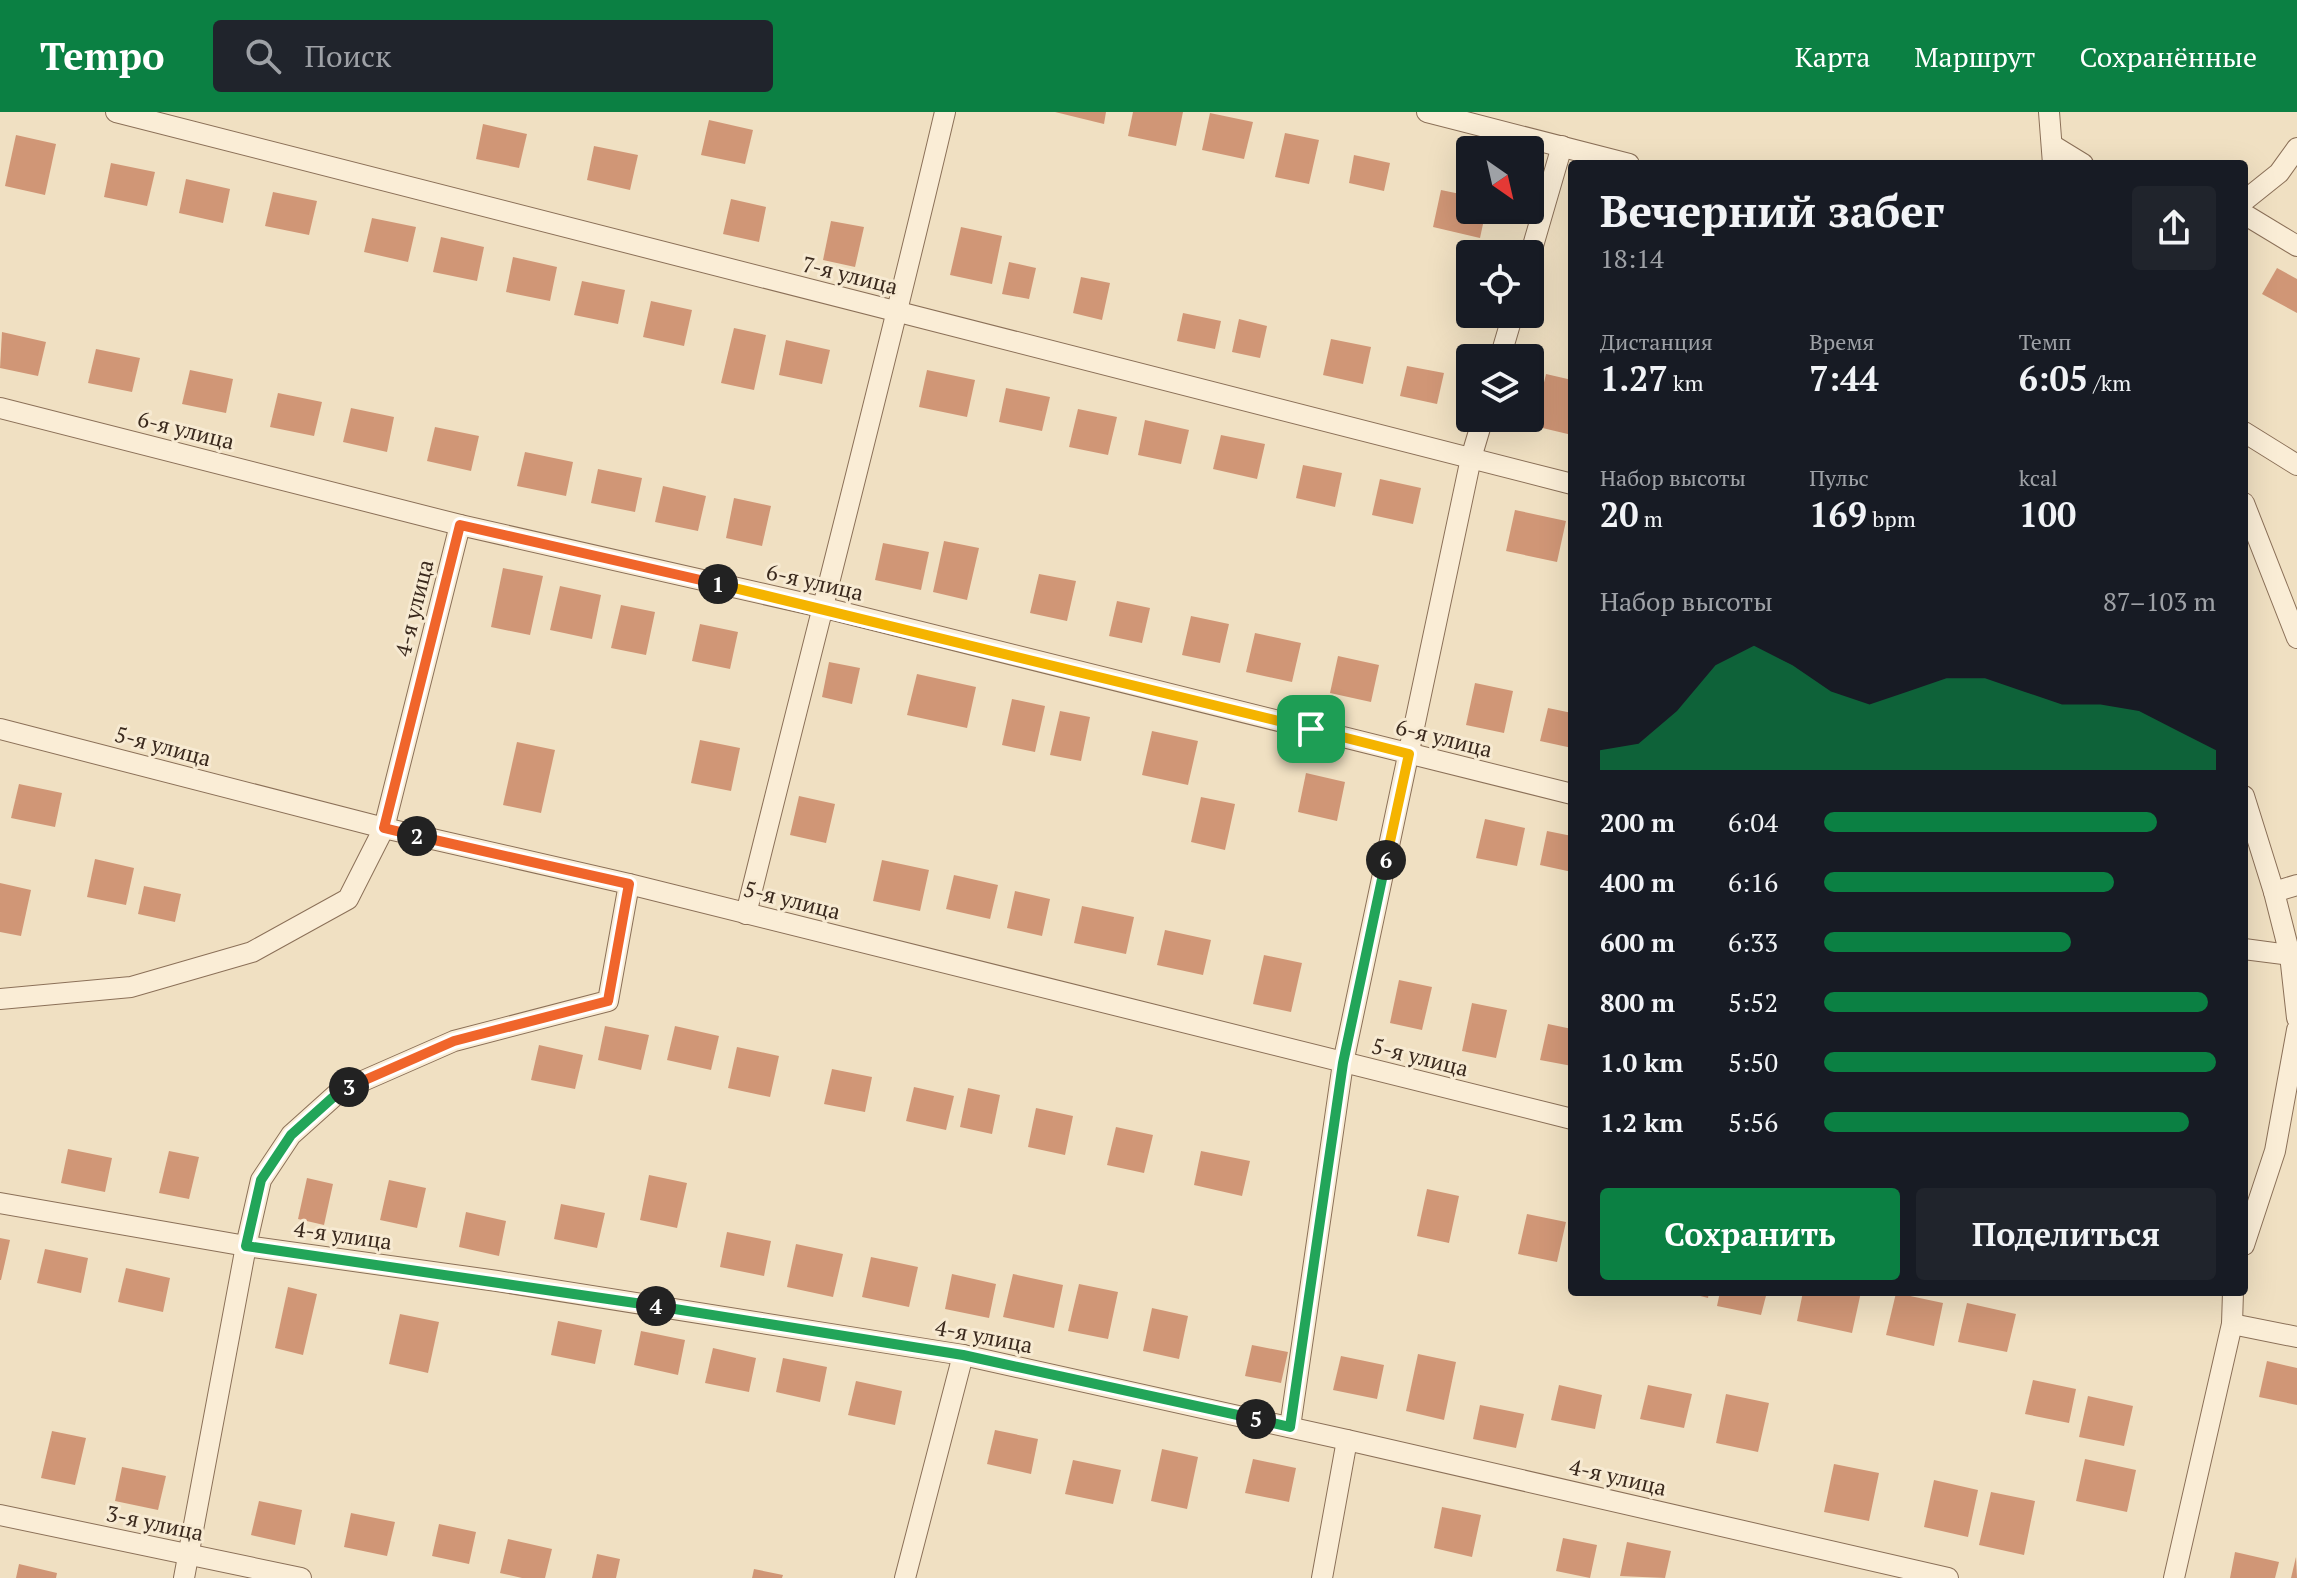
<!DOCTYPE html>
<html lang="ru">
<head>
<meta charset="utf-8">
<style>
	body { margin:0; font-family:"PT Serif",serif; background:#20242c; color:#f1f3f6; height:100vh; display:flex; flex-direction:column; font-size:30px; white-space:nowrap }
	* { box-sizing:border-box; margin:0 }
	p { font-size:26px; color:#9ea1a6 }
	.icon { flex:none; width:44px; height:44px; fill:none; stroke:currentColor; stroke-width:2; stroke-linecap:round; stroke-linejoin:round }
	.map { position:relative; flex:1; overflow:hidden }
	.panel { position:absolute; left:1568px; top:48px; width:680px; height:1136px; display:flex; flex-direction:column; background:#171b24; border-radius:8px; box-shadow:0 8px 32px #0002 }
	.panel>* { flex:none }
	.needle { width:52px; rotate:146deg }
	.fabs { position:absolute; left:1456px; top:24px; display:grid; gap:16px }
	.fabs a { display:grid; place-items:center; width:88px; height:88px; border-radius:8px; background:#171b24; box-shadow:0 8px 32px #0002; font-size:40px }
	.pin { position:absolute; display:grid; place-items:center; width:68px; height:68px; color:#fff; margin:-34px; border-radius:16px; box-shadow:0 4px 12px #0006 }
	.km { position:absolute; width:40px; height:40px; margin:-20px; border-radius:50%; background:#222; color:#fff; font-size:22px; line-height:40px; text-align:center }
	.round { display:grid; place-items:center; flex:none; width:84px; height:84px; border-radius:8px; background:#20242c }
	.overview { display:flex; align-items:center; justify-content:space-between; height:136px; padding:0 32px }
	h1 { font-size:44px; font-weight:600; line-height:60px }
	.figures { display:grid; grid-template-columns:repeat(3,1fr); gap:12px; height:136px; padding:8px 32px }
	.figures div { display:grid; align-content:center }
	.figures b { font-size:34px; font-weight:600 }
	.figures small { font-size:22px; font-weight:400 }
	.figures p { font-size:22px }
	.chart { height:224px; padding:16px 32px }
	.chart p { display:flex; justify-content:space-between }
	.chart svg { width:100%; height:144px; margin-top:8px; fill:#0b8043; opacity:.7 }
	.cta { display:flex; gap:16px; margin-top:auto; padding:16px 32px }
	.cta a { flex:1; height:92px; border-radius:8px; background:#0b8043; color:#fff; font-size:32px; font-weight:600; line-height:92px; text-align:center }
	.cta a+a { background:#20242c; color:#f1f3f6 }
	ul { padding:0 32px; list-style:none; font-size:26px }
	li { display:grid; grid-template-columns:128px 96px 1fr; align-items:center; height:60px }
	li i { height:20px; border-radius:10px; background:#0b8043 }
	header { display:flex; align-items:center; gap:48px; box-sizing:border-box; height:112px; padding:0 40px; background:#0b8043; color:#fff }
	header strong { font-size:38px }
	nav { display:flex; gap:44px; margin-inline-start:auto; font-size:28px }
	.search { width:560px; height:72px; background:#20242c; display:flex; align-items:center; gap:20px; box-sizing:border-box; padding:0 28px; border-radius:8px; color:#9ea1a6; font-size:30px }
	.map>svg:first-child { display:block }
</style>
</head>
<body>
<header>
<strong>Tempo</strong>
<div class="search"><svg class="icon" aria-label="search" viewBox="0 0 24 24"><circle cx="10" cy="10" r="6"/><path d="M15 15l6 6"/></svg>Поиск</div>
<nav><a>Карта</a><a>Маршрут</a><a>Сохранённые</a></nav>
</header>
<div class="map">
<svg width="2297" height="1466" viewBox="0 0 2297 1466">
	<rect width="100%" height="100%" fill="#f0e0c2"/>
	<g fill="#d09676">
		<polygon points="1055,0 1106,0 1104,12"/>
		<polygon points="1133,0 1183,0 1176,34 1128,24"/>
		<polygon points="1210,1 1253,10 1244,47 1202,38"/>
		<polygon points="709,8 753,18 745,52 701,43"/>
		<polygon points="483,12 527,22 519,56 476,47"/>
		<polygon points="1285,21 1319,28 1309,72 1275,65"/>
		<polygon points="16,23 56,32 45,83 5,74"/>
		<polygon points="594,34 638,43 630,78 587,68"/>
		<polygon points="1354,43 1390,51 1384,79 1349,71"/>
		<polygon points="111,51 155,60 147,94 104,85"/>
		<polygon points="186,67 230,77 223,111 179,101"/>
		<polygon points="1441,78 1470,84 1470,98 1486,98 1480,126 1433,115"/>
		<polygon points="273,80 317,89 309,123 265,114"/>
		<polygon points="731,87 766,95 759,130 723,122"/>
		<polygon points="372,106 416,115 408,150 364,140"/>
		<polygon points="831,109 864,115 855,155 823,148"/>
		<polygon points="961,115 1002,124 992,172 950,163"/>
		<polygon points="441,125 484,135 477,169 433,160"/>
		<polygon points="513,145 557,155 550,189 506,180"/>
		<polygon points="1009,150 1036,156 1029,187 1002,182"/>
		<polygon points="2277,156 2297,167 2297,201 2262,182"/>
		<polygon points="1081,165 1110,171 1102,208 1073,201"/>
		<polygon points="582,169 625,178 618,212 574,203"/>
		<polygon points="651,189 692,198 684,234 643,225"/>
		<polygon points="1183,201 1221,209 1215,237 1177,229"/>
		<polygon points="1239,207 1267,214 1260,246 1232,240"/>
		<polygon points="734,216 766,223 754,278 721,271"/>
		<polygon points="2,220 46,230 38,264 0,256"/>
		<polygon points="1331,227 1371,235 1363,272 1323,263"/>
		<polygon points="786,228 830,238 822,272 779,263"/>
		<polygon points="96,237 140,246 132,280 88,271"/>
		<polygon points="1407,254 1444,261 1437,292 1400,284"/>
		<polygon points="190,258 233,267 226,301 182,292"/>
		<polygon points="927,258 975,268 967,305 919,295"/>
		<polygon points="1546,262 1572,268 1572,323 1534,314"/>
		<polygon points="1006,276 1050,285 1042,319 999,310"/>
		<polygon points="278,281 322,290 314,324 270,315"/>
		<polygon points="351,296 394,305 387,340 343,330"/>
		<polygon points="1078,297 1117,305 1108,343 1069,335"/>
		<polygon points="1145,308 1189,318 1181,352 1138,343"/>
		<polygon points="435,315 479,324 471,359 427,349"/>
		<polygon points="1221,323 1265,332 1257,367 1213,357"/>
		<polygon points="525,340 573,350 566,384 517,374"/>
		<polygon points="1303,353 1342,361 1335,395 1296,386"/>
		<polygon points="598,357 642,366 635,400 591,391"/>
		<polygon points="1380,367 1421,376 1413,412 1372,403"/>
		<polygon points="663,374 706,384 698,419 655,410"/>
		<polygon points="734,386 771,394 762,434 726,426"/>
		<polygon points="1515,398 1566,409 1557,450 1506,439"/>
		<polygon points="944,429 979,436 967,488 933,480"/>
		<polygon points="883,431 929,440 921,478 875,468"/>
		<polygon points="503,456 543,464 530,523 491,515"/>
		<polygon points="1039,462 1076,469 1067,509 1030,501"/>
		<polygon points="560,474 601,483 592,527 550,518"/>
		<polygon points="1117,489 1150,496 1142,531 1109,524"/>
		<polygon points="621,493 655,500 646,543 611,536"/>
		<polygon points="1191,504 1229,512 1220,551 1182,543"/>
		<polygon points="700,512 738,520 730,557 692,549"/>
		<polygon points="1255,521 1301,531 1292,570 1246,560"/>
		<polygon points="1338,544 1379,553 1371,590 1330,581"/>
		<polygon points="829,550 860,556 852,592 822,585"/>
		<polygon points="917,562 976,575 967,616 907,603"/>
		<polygon points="1475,571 1513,579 1504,621 1466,613"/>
		<polygon points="1012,587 1045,594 1035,640 1002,633"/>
		<polygon points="1548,596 1572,601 1572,636 1540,629"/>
		<polygon points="1060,599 1090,605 1081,649 1050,643"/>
		<polygon points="1152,619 1198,629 1188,673 1142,663"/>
		<polygon points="700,628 740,636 731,679 691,671"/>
		<polygon points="517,630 555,638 541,701 503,693"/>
		<polygon points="1306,661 1345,670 1337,709 1298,700"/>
		<polygon points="19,672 62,681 55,715 11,706"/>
		<polygon points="799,684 835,692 826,731 790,723"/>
		<polygon points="1201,685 1235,692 1225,738 1191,730"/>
		<polygon points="1485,707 1525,716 1517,754 1476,746"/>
		<polygon points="1547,719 1572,724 1572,760 1540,753"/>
		<polygon points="95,747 134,756 126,793 87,785"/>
		<polygon points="882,748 929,758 920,799 873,789"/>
		<polygon points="954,763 998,773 990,807 946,797"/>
		<polygon points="0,771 31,778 21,824 0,820"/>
		<polygon points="144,774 181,782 175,810 138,802"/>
		<polygon points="1015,779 1050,787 1042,824 1007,816"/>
		<polygon points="1082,794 1134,805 1126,842 1074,831"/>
		<polygon points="1165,818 1211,828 1203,863 1157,853"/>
		<polygon points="1264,843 1302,851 1291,900 1253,892"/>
		<polygon points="1399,868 1432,875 1422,918 1390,911"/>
		<polygon points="1472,891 1507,898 1496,946 1462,939"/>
		<polygon points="1548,912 1572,917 1572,954 1540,948"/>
		<polygon points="605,914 649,923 641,958 598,948"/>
		<polygon points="675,914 719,924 711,958 667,948"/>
		<polygon points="539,933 583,943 575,977 531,968"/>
		<polygon points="737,935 779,944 770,985 728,976"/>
		<polygon points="832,957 872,965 865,1000 824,992"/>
		<polygon points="914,975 954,984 946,1018 906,1009"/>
		<polygon points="968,976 1000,983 992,1022 960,1015"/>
		<polygon points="1036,996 1073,1004 1065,1043 1028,1035"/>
		<polygon points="1116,1015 1153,1023 1144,1061 1107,1053"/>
		<polygon points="68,1037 112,1046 105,1080 61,1071"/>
		<polygon points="169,1039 199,1045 189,1087 159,1081"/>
		<polygon points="1201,1039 1250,1049 1242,1084 1194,1073"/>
		<polygon points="649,1063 687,1071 677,1116 640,1108"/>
		<polygon points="307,1066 333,1072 324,1113 298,1107"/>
		<polygon points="389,1068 426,1076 417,1116 380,1108"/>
		<polygon points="1427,1077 1459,1084 1449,1131 1417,1124"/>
		<polygon points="561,1092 605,1101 597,1136 554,1127"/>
		<polygon points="466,1100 506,1109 499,1144 459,1135"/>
		<polygon points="1527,1102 1566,1110 1557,1150 1518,1142"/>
		<polygon points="727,1120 771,1129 764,1164 720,1155"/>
		<polygon points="0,1126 10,1128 1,1168 0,1168"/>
		<polygon points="796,1132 843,1142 833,1185 787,1175"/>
		<polygon points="45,1137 88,1146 81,1181 37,1171"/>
		<polygon points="871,1145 918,1155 909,1195 862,1185"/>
		<polygon points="126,1156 170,1166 163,1200 118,1190"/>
		<polygon points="952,1162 996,1172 989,1206 945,1197"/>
		<polygon points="1013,1162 1063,1173 1054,1216 1003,1205"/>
		<polygon points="1079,1172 1118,1180 1108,1227 1068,1219"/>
		<polygon points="288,1175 317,1182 303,1243 275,1236"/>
		<polygon points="1685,1180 1709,1180 1708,1186"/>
		<polygon points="1720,1180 1767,1180 1761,1203 1717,1194"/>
		<polygon points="1803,1180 1861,1180 1852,1221 1797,1209"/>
		<polygon points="1896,1181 1943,1191 1934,1234 1886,1223"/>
		<polygon points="1967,1191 2016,1202 2007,1240 1958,1230"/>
		<polygon points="1152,1196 1188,1204 1179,1247 1143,1239"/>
		<polygon points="400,1202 439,1210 428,1261 389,1252"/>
		<polygon points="558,1209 602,1218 595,1252 551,1243"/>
		<polygon points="641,1219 685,1228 678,1263 634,1253"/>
		<polygon points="1252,1233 1288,1240 1281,1271 1245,1264"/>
		<polygon points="713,1236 756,1246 749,1280 705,1271"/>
		<polygon points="1418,1242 1456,1250 1444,1308 1406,1299"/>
		<polygon points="1341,1244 1384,1253 1377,1287 1333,1278"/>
		<polygon points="783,1246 827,1255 820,1290 776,1280"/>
		<polygon points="2267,1249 2297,1256 2297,1293 2259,1285"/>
		<polygon points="2033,1268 2076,1277 2069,1311 2025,1302"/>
		<polygon points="856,1269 902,1279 895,1313 848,1303"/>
		<polygon points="1559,1273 1602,1283 1595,1317 1551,1308"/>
		<polygon points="1648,1273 1692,1282 1684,1316 1640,1307"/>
		<polygon points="1726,1282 1769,1291 1758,1340 1716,1331"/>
		<polygon points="2088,1284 2133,1294 2124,1334 2079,1325"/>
		<polygon points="1480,1293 1524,1302 1516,1336 1473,1327"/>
		<polygon points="995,1318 1038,1327 1031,1362 987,1352"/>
		<polygon points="52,1319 86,1326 75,1373 41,1366"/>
		<polygon points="1162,1337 1198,1345 1187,1397 1151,1389"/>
		<polygon points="1253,1347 1296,1356 1289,1390 1245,1381"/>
		<polygon points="2085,1347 2136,1358 2127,1400 2076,1389"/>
		<polygon points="1073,1348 1121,1358 1113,1392 1065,1382"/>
		<polygon points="1834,1352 1879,1361 1869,1409 1824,1400"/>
		<polygon points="122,1355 166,1364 158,1398 115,1389"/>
		<polygon points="1934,1368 1978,1378 1968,1425 1924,1415"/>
		<polygon points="1991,1380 2035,1389 2024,1443 1979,1433"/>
		<polygon points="259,1389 302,1398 295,1433 251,1423"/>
		<polygon points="1442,1395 1481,1403 1472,1445 1434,1436"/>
		<polygon points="351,1401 395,1410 387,1444 344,1435"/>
		<polygon points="439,1412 476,1420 469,1452 432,1444"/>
		<polygon points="1563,1426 1597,1433 1590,1466 1556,1459"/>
		<polygon points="508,1427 552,1437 545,1466 522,1466 500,1461"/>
		<polygon points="1627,1430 1671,1439 1665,1466 1620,1464"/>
		<polygon points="2235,1440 2279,1450 2275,1466 2230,1466"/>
		<polygon points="597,1442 620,1447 616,1466 592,1466"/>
		<polygon points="2296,1445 2297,1466 2291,1466"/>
		<polygon points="19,1452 57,1461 56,1466 16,1466"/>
		<polygon points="754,1457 783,1463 782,1466 752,1466"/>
	</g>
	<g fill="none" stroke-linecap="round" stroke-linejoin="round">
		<defs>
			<g id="minor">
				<polyline points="116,0 1572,372"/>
				<polyline points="1427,0 1629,52"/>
				<polyline points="2049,0 2053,52"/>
				<polyline points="2052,33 2083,52"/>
				<polyline points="2244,89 2279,61 2297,36"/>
				<polyline points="2244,102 2297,134"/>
				<polyline points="1530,144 1562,34"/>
				<polyline points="1500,246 1513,202"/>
				<polyline points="0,296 460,413 821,495 1572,682"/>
				<polyline points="2244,320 2297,353"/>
				<polyline points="2244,391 2297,526"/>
				<polyline points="0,617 384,716 629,772 1572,1007"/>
				<polyline points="2244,684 2274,780 2290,843 2297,906"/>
				<polyline points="2274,780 2297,773"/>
				<path d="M746,802c66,-268 136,-534 199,-802"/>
				<polyline points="2244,837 2290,843"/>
				<polyline points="0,887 131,875 252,840 348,787 384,716 460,413"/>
				<polyline points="0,1091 246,1134 497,1169 963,1243 1347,1328 1948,1466"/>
				<polyline points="2244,1133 2275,1039 2297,918"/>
				<polyline points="2232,1212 2297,1225"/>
				<polyline points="1290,1315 1343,951 1471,346 1483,306"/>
				<polyline points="0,1403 301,1466"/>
				<polyline points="184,1466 246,1134 261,1068 291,1023 340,979 454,929 608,889 629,772"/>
				<polyline points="905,1466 963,1243"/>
				<polyline points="1322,1466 1347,1328"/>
				<polyline points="2174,1466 2232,1212 2233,1180"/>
			</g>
		</defs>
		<use href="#minor" stroke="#8b7058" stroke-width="22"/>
		<use href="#minor" stroke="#faedd6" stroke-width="20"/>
	</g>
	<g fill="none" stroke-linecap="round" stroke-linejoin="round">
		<defs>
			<polyline id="split-1" points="718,472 1311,617"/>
			<polyline id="split-2" points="417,724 384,716 460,413 718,472"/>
			<polyline id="split-3" points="349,975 454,929 608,889 629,772 417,724"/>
			<polyline id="split-4" points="349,975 340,979 291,1023 261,1068 246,1134 656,1194"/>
			<polyline id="split-5" points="656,1194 963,1243 1256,1307"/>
			<polyline id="split-6" points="1256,1307 1290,1315 1343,951 1386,748"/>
			<polyline id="split-7" points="1311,617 1409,642 1386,748"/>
		</defs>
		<use href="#split-1" stroke="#fff" stroke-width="16"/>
		<use href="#split-2" stroke="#fff" stroke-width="16"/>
		<use href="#split-3" stroke="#fff" stroke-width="16"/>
		<use href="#split-4" stroke="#fff" stroke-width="16"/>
		<use href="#split-5" stroke="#fff" stroke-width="16"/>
		<use href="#split-6" stroke="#fff" stroke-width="16"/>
		<use href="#split-7" stroke="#fff" stroke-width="16"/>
		<use href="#split-1" stroke="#f5b400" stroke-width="10"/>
		<use href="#split-2" stroke="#f0652b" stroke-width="10"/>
		<use href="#split-3" stroke="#f0652b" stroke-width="10"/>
		<use href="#split-4" stroke="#22a559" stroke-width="10"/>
		<use href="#split-5" stroke="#22a559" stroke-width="10"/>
		<use href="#split-6" stroke="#22a559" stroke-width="10"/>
		<use href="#split-7" stroke="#f5b400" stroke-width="10"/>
	</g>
	<g text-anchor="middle" stroke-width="6" stroke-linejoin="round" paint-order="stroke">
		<g font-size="22" fill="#3a291d" stroke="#f7ead2">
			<text transform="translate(850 163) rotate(14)" y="8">7-я улица</text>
			<text transform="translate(186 318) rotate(14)" y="8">6-я улица</text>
			<text transform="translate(815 470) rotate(13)" y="8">6-я улица</text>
			<text transform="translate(414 496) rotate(-76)" y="8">4-я улица</text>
			<text transform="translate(1444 626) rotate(14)" y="8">6-я улица</text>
			<text transform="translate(163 634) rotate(15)" y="8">5-я улица</text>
			<text transform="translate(792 788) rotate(14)" y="8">5-я улица</text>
			<text transform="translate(1420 945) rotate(14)" y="8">5-я улица</text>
			<text transform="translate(343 1123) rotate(8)" y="8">4-я улица</text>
			<text transform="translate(984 1224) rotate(11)" y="8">4-я улица</text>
			<text transform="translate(1618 1365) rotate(13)" y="8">4-я улица</text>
			<text transform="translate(155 1411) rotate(12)" y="8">3-я улица</text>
		</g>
	</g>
</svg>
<div class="fabs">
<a><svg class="needle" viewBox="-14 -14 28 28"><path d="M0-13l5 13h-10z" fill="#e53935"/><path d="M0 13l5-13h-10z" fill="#9ea1a6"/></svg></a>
<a><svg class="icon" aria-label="locate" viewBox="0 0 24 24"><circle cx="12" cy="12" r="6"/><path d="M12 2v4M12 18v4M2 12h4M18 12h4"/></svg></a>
<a><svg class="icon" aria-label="layers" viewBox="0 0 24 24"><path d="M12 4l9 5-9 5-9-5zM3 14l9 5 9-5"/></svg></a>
</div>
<div class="pin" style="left:1311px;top:617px;background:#1e9e55"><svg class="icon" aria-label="arrive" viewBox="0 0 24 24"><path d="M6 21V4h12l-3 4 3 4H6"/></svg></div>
<b class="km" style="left:718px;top:472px">1</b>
<b class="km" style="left:417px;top:724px">2</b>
<b class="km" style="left:349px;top:975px">3</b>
<b class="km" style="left:656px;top:1194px">4</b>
<b class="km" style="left:1256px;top:1307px">5</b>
<b class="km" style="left:1386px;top:748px">6</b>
<section class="panel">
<div class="overview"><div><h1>Вечерний забег</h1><p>18:14</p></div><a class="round"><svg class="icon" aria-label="share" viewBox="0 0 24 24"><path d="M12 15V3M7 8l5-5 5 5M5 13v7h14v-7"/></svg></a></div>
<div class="figures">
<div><p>Дистанция</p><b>1.27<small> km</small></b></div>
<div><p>Время</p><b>7:44</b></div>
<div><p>Темп</p><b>6:05<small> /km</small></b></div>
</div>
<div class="figures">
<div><p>Набор высоты</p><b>20<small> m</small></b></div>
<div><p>Пульс</p><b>169<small> bpm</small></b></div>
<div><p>kcal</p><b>100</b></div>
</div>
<div class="chart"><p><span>Набор высоты</span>87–103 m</p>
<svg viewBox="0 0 160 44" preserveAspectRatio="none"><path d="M0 44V38L10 36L20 26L30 12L40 6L50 12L60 20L70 24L80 20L90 16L100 16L110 20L120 24L130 24L140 26L150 32L160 38V44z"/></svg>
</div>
<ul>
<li><b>200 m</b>6:04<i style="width:85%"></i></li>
<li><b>400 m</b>6:16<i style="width:74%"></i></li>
<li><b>600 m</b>6:33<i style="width:63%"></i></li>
<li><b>800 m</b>5:52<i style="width:98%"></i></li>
<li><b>1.0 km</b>5:50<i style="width:100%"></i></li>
<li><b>1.2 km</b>5:56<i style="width:93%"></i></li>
</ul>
<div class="cta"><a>Сохранить</a><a>Поделиться</a></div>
</section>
</div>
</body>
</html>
